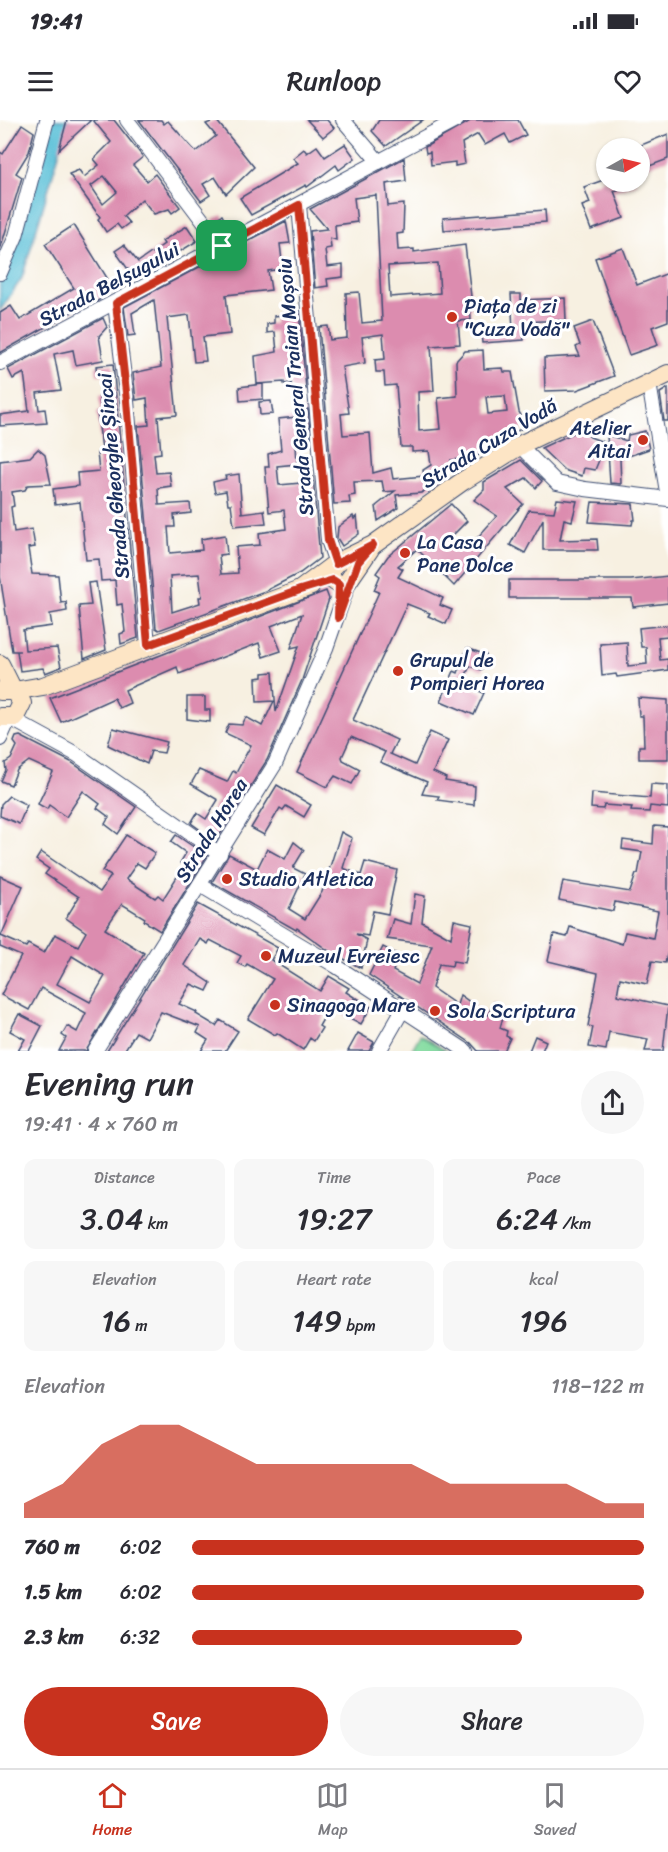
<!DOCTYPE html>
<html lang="en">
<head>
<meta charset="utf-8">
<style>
	body { margin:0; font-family:Sriracha,sans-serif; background:#f7f7f7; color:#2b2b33; height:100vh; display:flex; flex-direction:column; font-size:22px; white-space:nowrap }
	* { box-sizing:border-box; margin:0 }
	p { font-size:20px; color:#7c7c81 }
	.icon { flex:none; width:33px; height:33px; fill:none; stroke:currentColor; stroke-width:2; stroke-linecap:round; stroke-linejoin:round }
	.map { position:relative; height:931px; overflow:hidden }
	.sheet { display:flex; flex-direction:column; background:#fff; flex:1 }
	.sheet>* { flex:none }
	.needle { width:39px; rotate:82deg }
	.fabs { position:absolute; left:596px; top:18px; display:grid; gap:12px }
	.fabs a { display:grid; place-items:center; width:54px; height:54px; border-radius:50%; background:#fff; box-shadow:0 2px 4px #0004; font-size:30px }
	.pin { position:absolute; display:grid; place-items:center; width:51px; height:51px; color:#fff; margin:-26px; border-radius:12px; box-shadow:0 3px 9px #0006 }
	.round { display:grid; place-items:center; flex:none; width:63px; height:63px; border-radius:32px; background:#f7f7f7 }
	.headline { display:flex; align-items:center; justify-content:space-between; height:102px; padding:0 24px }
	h1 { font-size:33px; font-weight:600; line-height:45px }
	.metrics { display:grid; grid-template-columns:repeat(3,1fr); gap:9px; height:102px; padding:6px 24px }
	.metrics div { display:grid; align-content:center; border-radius:12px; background:#f7f7f7; text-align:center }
	.metrics b { font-size:30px; font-weight:600 }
	.metrics small { font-size:16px; font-weight:400 }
	.metrics p { font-size:16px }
	.chart { height:168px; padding:12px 24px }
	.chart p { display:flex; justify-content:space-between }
	.chart svg { width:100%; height:108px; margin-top:6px; fill:#c8321e; opacity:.7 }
	.action { display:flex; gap:12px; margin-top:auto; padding:12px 24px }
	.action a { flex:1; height:69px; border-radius:36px; background:#c8321e; color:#fff; font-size:24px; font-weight:600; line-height:69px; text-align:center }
	.action a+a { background:#f7f7f7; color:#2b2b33 }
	ul { padding:0 24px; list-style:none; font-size:20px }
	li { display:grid; grid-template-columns:96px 72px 1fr; align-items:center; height:45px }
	li i { height:15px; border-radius:8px; background:#c8321e }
	.status { display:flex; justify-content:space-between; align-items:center; height:42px; padding:0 30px; background:#fff; direction:ltr }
	.status svg { height:16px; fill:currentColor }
	header { display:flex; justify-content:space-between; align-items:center; height:78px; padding:0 24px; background:#fff; font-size:27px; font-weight:600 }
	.menu { display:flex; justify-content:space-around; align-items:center; height:84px; border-top:2px solid #e1e1e2; background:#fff; font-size:16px; color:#7c7c81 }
	.menu a { display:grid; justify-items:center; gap:3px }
	.menu .current { color:#c8321e }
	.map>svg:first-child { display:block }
</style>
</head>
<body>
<div class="status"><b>19:41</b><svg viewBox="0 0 49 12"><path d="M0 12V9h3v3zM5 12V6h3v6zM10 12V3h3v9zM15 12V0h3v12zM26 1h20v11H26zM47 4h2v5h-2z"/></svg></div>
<header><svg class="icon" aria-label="menu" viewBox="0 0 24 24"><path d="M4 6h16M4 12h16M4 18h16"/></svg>Runloop<svg class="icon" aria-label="heart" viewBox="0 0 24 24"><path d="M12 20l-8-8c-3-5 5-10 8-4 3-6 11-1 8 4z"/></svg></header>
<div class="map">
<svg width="668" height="931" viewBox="0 0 668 931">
	<rect width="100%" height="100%" fill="#fff"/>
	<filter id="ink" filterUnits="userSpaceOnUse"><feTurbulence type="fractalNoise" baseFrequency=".0167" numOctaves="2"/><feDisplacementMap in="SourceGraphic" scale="12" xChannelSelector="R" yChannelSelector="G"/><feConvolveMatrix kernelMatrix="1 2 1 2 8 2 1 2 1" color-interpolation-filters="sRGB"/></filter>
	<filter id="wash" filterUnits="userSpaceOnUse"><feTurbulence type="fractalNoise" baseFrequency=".008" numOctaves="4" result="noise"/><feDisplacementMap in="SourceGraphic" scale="24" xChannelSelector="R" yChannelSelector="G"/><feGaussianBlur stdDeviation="1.35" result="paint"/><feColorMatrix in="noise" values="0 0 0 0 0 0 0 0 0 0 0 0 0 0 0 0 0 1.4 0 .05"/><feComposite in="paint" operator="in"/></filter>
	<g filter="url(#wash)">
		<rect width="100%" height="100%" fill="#f7f0e1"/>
		<polygon fill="#84dca0" stroke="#50867f" stroke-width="1.5" points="420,915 446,931 411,931"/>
		<polygon fill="#59bfd7" stroke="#3a779a" stroke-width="1.5" points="51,0 69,0 22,158 0,191 0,162"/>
		<g id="blocks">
			<g fill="#dc8caf" fill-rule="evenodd">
				<polygon points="67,0 91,0 59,30"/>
				<path d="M93,0h21l29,37 -10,8 14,16 8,-7 25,33 -8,6 -3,-4 -15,5 -12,-15 -19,17 6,7 -8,6 -4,-5 -11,8 -8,-13 2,-2 -31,-43 10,-4 5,7 15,-12 -5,-6 17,-17zM104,56l13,16 -14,12 -12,-18z"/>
				<polygon points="139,0 161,0 164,4 168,1 196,32 216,16 206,4 216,0 254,47 226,74 215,57 203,64 210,75 201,81"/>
				<polygon points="307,0 327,0 334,8 323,17"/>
				<polygon points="379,0 423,0 386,26 372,11"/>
				<polygon points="472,0 518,0 526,15 510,23 505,14 485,25 478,14 462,23 465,44 455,46 455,42 431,45 430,32 426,33 425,27"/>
				<polygon points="22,4 34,12 29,32 16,53 22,57 0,130 0,32 3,34"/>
				<polygon points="668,14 668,39 639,50 639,26"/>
				<polygon points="345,24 355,38 339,50 336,45 307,67 306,65 251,95 240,78 298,43 293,38 304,29 307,33 317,26 325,37"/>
				<path d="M404,38l2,23 -20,3 2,22 16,-2 -1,29 -6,1 1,16 16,-1v3l51,-7 7,60 -2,1 1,14 -13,1 2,23 -29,2 3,45 -16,1 1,39 22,-2 -3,-31 19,-2 -1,-35 9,-10 18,-1 1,19 19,-1 1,4h8l7,40 8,13 -53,33 -23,2v5l-7,1 2,10 -25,17 -25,2 2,13 -20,13 -2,-15 19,-15 -11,1 -2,-11 -28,1 1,13 -6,1 1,7 -16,1 -15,-177 9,-1 2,14 17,-2 -1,-45 13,-1 3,31 20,-2 -6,-126 -22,3 3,24 -22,3 1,15 -6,-2 1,10 -6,1 2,18 16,-2v12l-16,2 1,7 -13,2 -5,-57 17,-2 -17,-20zM438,143l2,30 -50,4 -2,-31zM383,214l2,25 -10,1 1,12h8l1,14 11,-1 5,62h11v5l17,-1 2,14 -8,5 1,6 -31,3 -2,-11 -18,5 -3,-40 -27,2 -2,-21 8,-1 -7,-46 23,-4 -3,-26zM505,276l2,16 -19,2 -2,-17z"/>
				<polygon points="606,59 606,62 638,62 614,71 624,98 591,110 582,86 590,83 584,67"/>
				<polygon points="545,90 546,102 444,110 443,98"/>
				<polygon points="222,95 230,109 223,113 213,100"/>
				<path d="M286,101l4,22 -10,1 3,25 -15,2 3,19 -45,5 4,39 -27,3 3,24 -12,1 -5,-47 -22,3 10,97 -19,2 3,36 -7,1 2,19 13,-1 2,14 -13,2 1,17 31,-2 1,10 -17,2 1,12h-7l2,26 32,-3 -1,-11 24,-4 2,19 -8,1 2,19 17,-1 -2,-26 24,-2 -1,-12 27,-4 -2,-19 -15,2 -4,-45h4l-1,-13 13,-4 -3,-31 19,-2 -1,-7 12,-1 3,35 -15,1 1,19 -20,2 2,19 22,-2v-5l12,-1 7,81 -20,15 -35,18 -106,39 -3,-2 -18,-202 11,-1 -2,-27 -11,2 -3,-27 28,-6 -7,-67 -22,13 3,22 -7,1 -4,-29zM199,454l3,23h-3l1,6 -28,9 -2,-36z"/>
				<polygon points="74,105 114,169 96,182 93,180 0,233 0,193 11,186 20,200 74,168 45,124"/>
				<polygon points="187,106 197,121 135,159 115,131 124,125 138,142 164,124 162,121"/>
				<polygon points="623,128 637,165 668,153 668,201 652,207 658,225 629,235 595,138"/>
				<polygon points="511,174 521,174 521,180 565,178 566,200 522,202 524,220 482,223 481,212 513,210"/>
				<polygon points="299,191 306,269 296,270 292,268 291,263 284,264 284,262 257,264 255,236 277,232 275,212 267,213 267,204 274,203 274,196 282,195 282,193"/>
				<polygon points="103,198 107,207 99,216 103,240 76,245 73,230 54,234 61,270 37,273 39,290 45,289 47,303 0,306 0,295 29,291 24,253 13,259 8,249"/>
				<polygon points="593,201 614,256 577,270 545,271 544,238 580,236 576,227 580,225 574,208"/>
				<polygon points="113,244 138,518 121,524 120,514 125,512 122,484 117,485 115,460 101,461 99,439 86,440 80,382 55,385 53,369 78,366 77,353 99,351 97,333 102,329 97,292 101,291 99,276 108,275 106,254 97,255 96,246"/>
				<polygon points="263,264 263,279 240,281 239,267"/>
				<polygon points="668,268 668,301 664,301 660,273"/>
				<polygon points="271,281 273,294 260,295 259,282"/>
				<polygon points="582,309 590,317 606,323 595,350 584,348 582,356 564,350 541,328"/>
				<polygon points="645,311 649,329 620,339 621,364 610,363 607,315 627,321 628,315"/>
				<polygon points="38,329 45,335 51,364 28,365 25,370 12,372 14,386 11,387 14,412 32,409 35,427 28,428 32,454 58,455 61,483 66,482 67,491 50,494 52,506 23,510 25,530 57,528 61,547 45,553 43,548 20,551 17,531 20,531 12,531 0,456 0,341 30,337"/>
				<polygon points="521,340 542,361 536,368 526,358 507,369 523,384 454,466 417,429 398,446 403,449 398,457 443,478 440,485 452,490 446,504 428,496 430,493 407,484 353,600 397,620 390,634 415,645 430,612 448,620 433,652 446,658 445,661 475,666 474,685 437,680 439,676 422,674 427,662 380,642 385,632 351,617 342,637 343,640 360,649 352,664 335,656 327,667 297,652 379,472 374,470 380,456 376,453 388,436 451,384 467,401 451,417 466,430 497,396 474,380 484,370 484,362"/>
				<polygon points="239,354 242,393 264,390 266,403 234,406 231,384 228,384 226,371 215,373 213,362 226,359 225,356"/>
				<polygon points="557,379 577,381 572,401 564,399 560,420 597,419 598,430 543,430 543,399 525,433 510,425 529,390 554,392"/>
				<polygon points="592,382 633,384 635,400 633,400 632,405 589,402"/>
				<polygon points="353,396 354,399 357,396 359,414 342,426 337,418 338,407"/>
				<polygon points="668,456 668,483 633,487 632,478 509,478 509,460 631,460"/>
				<polygon points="96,462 106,530 84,539 79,486 91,485 88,463"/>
				<polygon points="326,471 329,479 302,560 267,640 216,721 191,703 197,693 206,699 218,680 191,664 199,650 227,662 233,651 236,653 251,625 225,613 229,604 242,605 246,597 262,606 274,581 257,582 256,558 263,557 263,553 273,552 276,592 299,526 291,528 302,494 271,506 281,531 263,537 259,523 179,554 177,547 125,570 130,583 119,588 114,578 61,602 50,578"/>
				<polygon points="668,505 668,516 658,517 660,540 668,539 668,550 617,557 616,554 602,556 600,524 627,522 628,546 647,544 646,527 641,527 639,508"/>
				<polygon points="467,528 486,535 482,550 470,546 462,564 484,573 474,595 441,581 454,551 458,553"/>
				<polygon points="187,577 205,577 205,590 210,590 210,602 187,599"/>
				<polygon points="638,578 668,580 668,639 639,639 639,626 644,626 643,596 639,596"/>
				<polygon points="113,608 167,622 164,633 151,631 147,644 108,625"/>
				<polygon points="20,616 71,642 136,687 118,714 105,704 109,697 97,688 100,684 83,671 66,697 49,685 47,689 38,684 53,652 29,641 17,650 11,665 1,661 6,650 5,643 11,639 17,626 14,622 16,617"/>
				<polygon points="651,664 668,665 668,688 650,686 649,692 631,691 632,687 604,685 603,689 591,688 592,673 650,678"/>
				<polygon points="277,665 311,685 304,697 286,686 283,690 280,688 264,715 251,708"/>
				<polygon points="9,676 27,685 19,704 0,696 1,684"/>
				<polygon points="654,706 668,707 668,831 665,843 652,841 647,864 620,858 617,875 668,886 663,931 645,931 648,919 609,912 606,930 589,927 593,907 588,906 598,853 548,841 554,814 567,817 570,807 622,824 625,812 653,818 658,791 615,782 613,791 559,780 563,761 630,772 636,754 638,754 642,732 622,729 623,720 653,724"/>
				<polygon points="341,712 352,718 343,748 361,755 365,742 397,750 388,794 373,791 368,816 356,814 367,820 361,848 329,831 297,808 296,810 212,762 229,734 257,749 267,729 285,739 294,722 304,730 293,748 305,754 289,789 305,799 322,772"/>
				<path d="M126,715l29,18 -10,15 -8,-5 -11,16 29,19 3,-3 5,4 21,-33 -4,-3 6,-10 -15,-11 5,-7 31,21 -47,75 -16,-10 1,-3 -23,-14 -17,25 39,24 -58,98h-27l7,-13 -4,-3 5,-9 10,6 9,-19 -45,-25 -12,22 -28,-15 20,-39 -21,-9v-71l23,10 -22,50 25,11 2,-3 16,9 11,-19 23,12 8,-14 -20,-14 13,-21 -34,-23 4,-5 -13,-9 5,-8 59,40 11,-16 -9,-5zM72,836l33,20 -15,26 -33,-18z"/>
				<polygon points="415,774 425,776 422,802 451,818 454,800 472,804 465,843 453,841 452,846 439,844 432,868 457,885 460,875 488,895 494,882 505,890 500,908 507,911 506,916 510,918 504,931 478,931 471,923 369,855 383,827 399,835 393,851 417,864 432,825 387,819 393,799 411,804"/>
				<polygon points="198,784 278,828 271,840 320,871 329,856 349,868 346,872 354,877 354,880 357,878 371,887 361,904 330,887 319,906 322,908 314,921 310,918 303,930 277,913 275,915 248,899 273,859 247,844 245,847 237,843 241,836 210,820 208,824 200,819 184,845 211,863 207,871 191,864 179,884 197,892 196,894 216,906 220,900 238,911 225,931 201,931 208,920 197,913 200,907 161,892 147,918 136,912 124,931 107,931"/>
				<polygon points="19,894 42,906 29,931 18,931 25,919 10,911"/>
				<polygon points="358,913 374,922 369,931 348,931"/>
				<polygon points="535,916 546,921 542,931 529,931"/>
			</g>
		</g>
	</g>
	<g filter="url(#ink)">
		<use href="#blocks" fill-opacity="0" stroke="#3c4c72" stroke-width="1.5"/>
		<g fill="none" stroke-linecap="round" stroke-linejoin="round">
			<defs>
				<g id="minor">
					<polyline points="127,0 222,126"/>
					<polyline points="343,0 379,42"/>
					<polyline points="299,85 328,420 336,443"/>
					<polyline points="0,153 16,116 47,0"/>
					<polyline points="115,184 127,281 148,525"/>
					<polyline points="0,243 457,0"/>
					<polyline points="649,263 668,378"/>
					<polyline points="520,326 557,363 585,369 668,379"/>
					<polyline points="10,598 76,634 220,734"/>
					<polyline points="0,619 9,599"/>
					<polyline points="200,765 336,846 466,931"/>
					<polyline points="95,931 275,644 326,528 349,462"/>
					<polyline points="379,931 403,889"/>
				</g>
				<g id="secondary">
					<path d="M333,446l-3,7c2,8 8,13 16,11l24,-35"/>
					<polyline points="300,470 336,443 373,425 463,361 524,323 668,254"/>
					<polyline points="0,544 13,570"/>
					<polyline points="0,571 14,571 22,583 15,597 0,597"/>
					<polyline points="14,571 43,566 311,466"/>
				</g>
			</defs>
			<use href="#minor" stroke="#3c4c72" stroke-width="16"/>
			<use href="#secondary" stroke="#3c4c72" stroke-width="20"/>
			<use href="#minor" stroke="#fff" stroke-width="14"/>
			<use href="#secondary" stroke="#fde5c5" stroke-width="18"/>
		</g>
	</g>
	<g fill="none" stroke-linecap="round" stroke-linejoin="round" filter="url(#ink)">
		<defs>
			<polygon id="route" points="299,85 328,420 336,444 373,425 358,442 338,498 339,464 333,460 300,470 148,525 127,281 116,183"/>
		</defs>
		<use href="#route" stroke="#fff" stroke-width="12"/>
		<use href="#route" stroke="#c8321e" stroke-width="8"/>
	</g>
	<g fill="#c8321e" stroke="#fff" stroke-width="2">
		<circle cx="452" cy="197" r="6"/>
		<circle cx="643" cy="320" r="6"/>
		<circle cx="405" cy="433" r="6"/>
		<circle cx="398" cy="551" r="6"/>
		<circle cx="227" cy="759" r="6"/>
		<circle cx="266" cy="836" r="6"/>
		<circle cx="275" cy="885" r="6"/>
		<circle cx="435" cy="891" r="6"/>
	</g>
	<g text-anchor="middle" stroke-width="6" stroke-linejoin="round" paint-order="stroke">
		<g font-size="20" fill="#1b2f5e" stroke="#fff">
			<text transform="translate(109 164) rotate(-28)" y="7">Strada Belșugului</text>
			<text transform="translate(295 267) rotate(-95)" y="7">Strada General Traian Moșoiu</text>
			<text transform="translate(489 323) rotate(-31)" y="7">Strada Cuza Vodă</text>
			<text transform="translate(113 356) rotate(-95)" y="7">Strada Gheorghe Șincai</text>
			<text transform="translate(211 710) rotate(-58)" y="7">Strada Horea</text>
		</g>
		<g font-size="20" fill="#1b2f5e" stroke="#fff" text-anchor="start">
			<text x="464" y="193">Piața de zi<tspan x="464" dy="23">"Cuza Vodă"</tspan></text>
			<text x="631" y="315" text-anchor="end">Atelier<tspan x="631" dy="23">Aitai</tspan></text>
			<text x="417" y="429">La Casa<tspan x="417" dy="23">Pane Dolce</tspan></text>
			<text x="410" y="547">Grupul de<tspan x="410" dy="23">Pompieri Horea</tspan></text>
			<text x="239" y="766">Studio Atletica</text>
			<text x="278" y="843">Muzeul Evreiesc</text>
			<text x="287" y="892">Sinagoga Mare</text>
			<text x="447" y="898">Sola Scriptura</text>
		</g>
	</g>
</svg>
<div class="fabs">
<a><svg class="needle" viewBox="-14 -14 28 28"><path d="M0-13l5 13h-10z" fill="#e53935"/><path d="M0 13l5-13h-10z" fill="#7c7c81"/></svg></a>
</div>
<div class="pin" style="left:222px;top:126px;background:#1e9e55"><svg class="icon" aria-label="arrive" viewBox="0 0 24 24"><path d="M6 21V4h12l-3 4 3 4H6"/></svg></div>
</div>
<section class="sheet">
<div class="headline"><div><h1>Evening run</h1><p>19:41 · 4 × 760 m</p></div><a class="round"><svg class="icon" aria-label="share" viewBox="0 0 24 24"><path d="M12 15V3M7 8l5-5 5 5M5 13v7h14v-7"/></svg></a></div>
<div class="metrics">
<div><p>Distance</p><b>3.04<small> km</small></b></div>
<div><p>Time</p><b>19:27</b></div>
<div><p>Pace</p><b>6:24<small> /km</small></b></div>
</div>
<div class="metrics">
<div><p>Elevation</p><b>16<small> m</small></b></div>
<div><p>Heart rate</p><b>149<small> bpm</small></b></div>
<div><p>kcal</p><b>196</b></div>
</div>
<div class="chart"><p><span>Elevation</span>118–122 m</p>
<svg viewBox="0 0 160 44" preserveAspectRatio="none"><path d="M0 44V38L10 30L20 14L30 6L40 6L50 14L60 22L70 22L80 22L90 22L100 22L110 30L120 30L130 30L140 30L150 38L160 38V44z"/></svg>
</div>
<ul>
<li><b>760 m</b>6:02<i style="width:100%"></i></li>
<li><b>1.5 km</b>6:02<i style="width:100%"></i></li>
<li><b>2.3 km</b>6:32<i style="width:73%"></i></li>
</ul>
<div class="action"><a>Save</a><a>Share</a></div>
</section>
<nav class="menu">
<a class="current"><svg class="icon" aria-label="home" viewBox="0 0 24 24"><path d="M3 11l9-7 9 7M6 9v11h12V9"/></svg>Home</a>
<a><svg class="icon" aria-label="map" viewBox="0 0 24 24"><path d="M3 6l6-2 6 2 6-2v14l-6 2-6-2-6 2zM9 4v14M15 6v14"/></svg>Map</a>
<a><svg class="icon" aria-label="saved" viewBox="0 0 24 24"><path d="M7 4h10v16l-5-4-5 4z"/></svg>Saved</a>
</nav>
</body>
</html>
